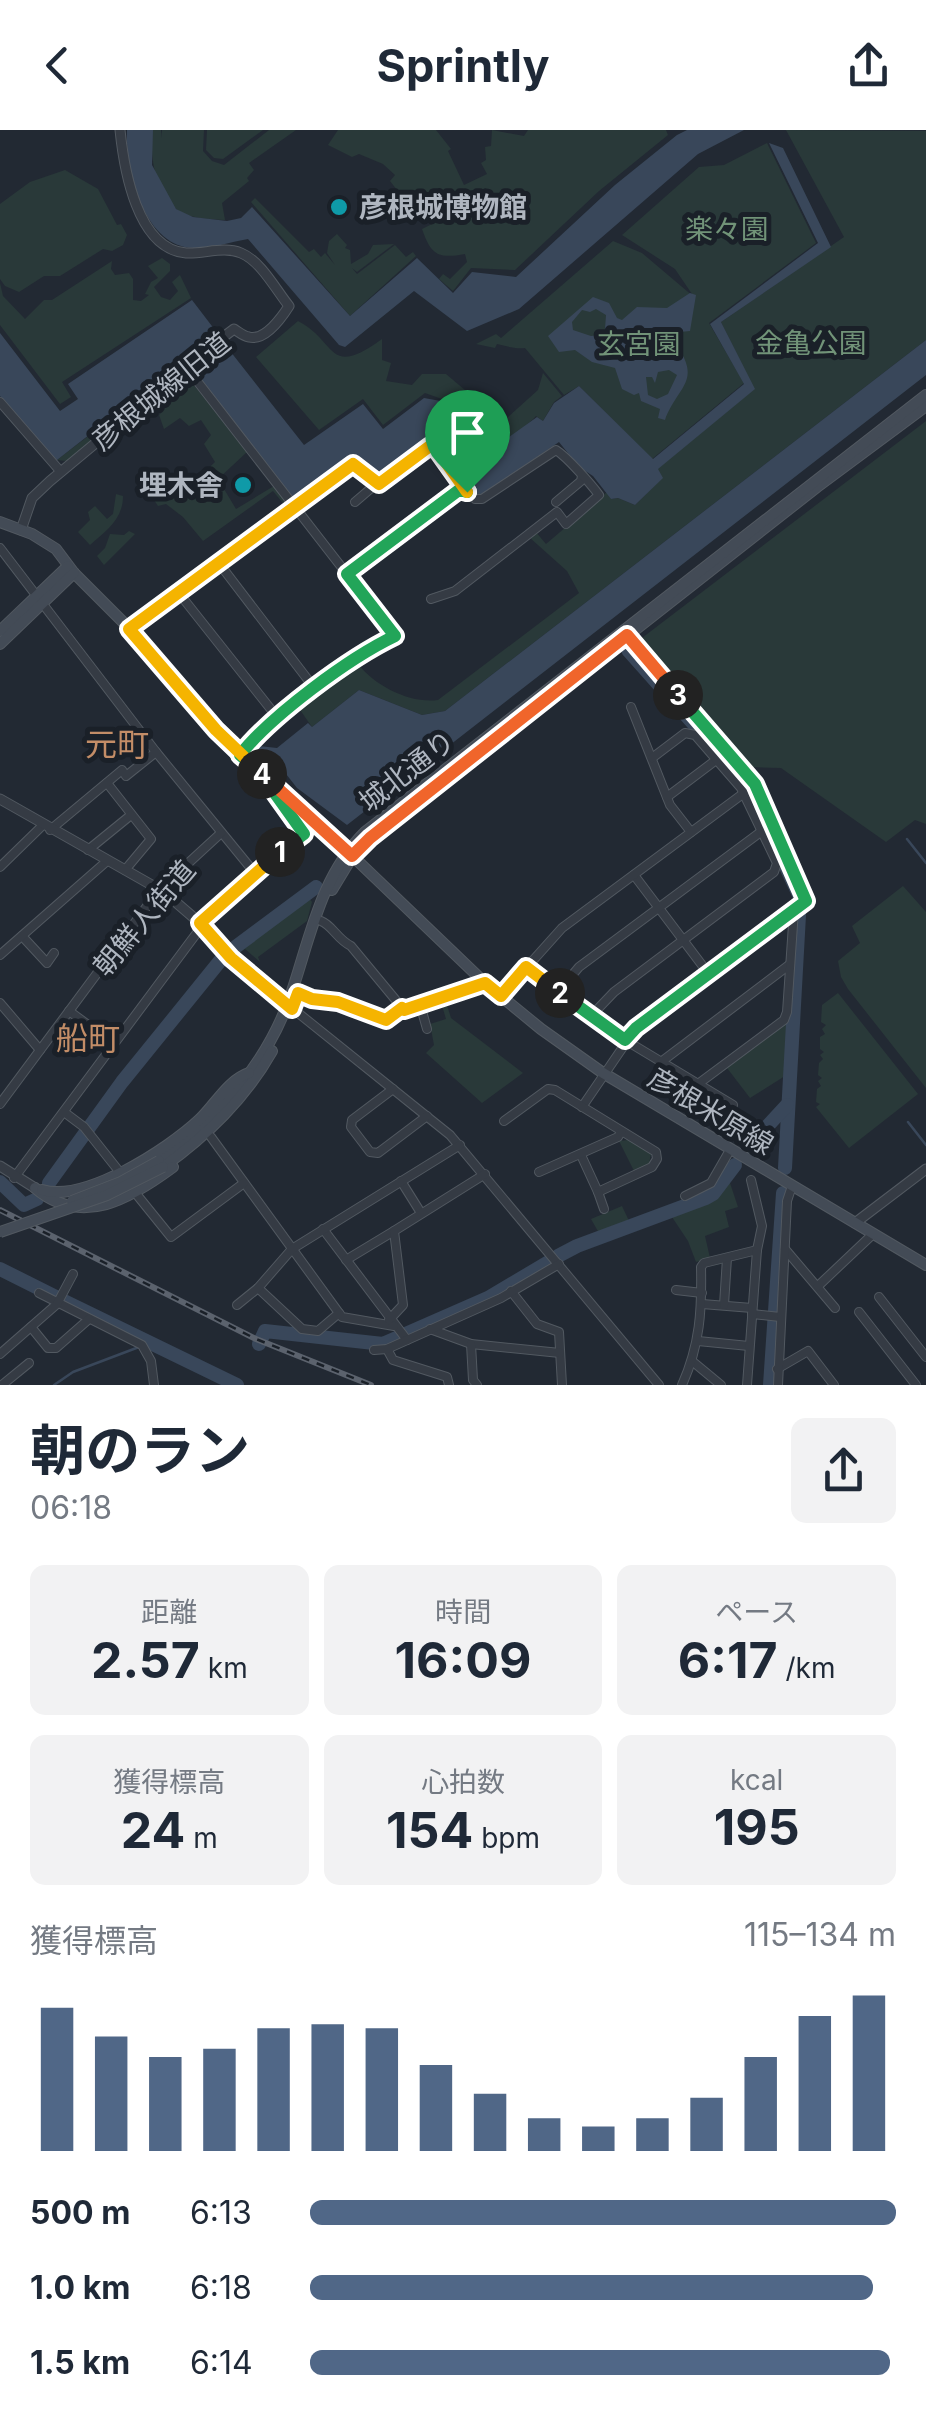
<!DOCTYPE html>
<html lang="ja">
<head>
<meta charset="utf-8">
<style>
	body { margin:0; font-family:Inter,"Noto Sans JP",sans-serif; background:#f2f2f3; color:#1f2937; height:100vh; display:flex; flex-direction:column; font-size:38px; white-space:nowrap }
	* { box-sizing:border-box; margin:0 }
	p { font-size:32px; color:#747a83 }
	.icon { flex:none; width:55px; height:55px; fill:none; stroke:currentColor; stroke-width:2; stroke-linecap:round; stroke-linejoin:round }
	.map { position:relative; height:1255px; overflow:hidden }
	.panel { display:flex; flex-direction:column; background:#fff; flex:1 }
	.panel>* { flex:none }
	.pin { position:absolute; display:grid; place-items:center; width:85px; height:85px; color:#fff; margin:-102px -42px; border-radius:50% 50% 50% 0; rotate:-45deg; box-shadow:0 0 10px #0007 }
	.pin .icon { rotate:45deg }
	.km { position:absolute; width:50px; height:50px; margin:-25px; border-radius:50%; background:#222; color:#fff; font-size:28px; line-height:50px; text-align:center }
	.round { display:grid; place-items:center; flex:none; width:105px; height:105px; border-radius:15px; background:#f2f2f3 }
	.overview { display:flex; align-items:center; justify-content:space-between; height:170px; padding:0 30px }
	h1 { font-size:55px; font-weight:700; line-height:75px }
	.metrics { display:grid; grid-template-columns:repeat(3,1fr); gap:15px; height:170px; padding:10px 30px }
	.metrics div { display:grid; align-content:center; border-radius:15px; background:#f2f2f3; text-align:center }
	.metrics b { font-size:50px; font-weight:700 }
	.metrics small { font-size:28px; font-weight:400 }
	.metrics p { font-size:28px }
	.chart { height:280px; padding:20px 30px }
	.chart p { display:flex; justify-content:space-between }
	.chart svg { width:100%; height:180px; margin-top:10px; stroke:#506787; stroke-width:6 }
	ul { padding:0 30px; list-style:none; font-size:32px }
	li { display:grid; grid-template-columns:160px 120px 1fr; align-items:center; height:75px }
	li i { height:25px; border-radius:12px; background:#506787 }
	header { display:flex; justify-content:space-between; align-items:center; height:130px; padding:0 30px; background:#fff; font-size:45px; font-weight:700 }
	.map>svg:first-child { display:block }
</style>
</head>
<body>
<header><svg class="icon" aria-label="back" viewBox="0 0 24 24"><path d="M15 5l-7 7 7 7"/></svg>Sprintly<svg class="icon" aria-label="share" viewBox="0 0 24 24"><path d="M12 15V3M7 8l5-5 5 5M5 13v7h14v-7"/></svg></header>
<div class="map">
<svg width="926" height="1255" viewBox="0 0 926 1255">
	<rect width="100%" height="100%" fill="#222933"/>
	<g fill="#293939">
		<path d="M153,0h8l1,8v-8h42l-1,21 9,10 12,4 45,-35h27l-47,33 5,7 -7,8 2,3 -27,22 3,17c-15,-1 -34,-1 -46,-9 -24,-15 -30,-57 -26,-81z"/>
		<polygon points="207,0 263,0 223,29 214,28 206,20"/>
		<path d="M338,0h98l15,19 -3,2 16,34 23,-11 -6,-11 5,-3 -1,-13 6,-1 1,-16 32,6 4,-6h138l2,5 -69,56 -84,79 -44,-2 -18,23 -14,-12 4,-5 7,5 17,-17 -2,-8c-27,5 -34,1 -43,-25l12,-6 -8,-20 -9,-9 -10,9 -17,-22 5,-6 -12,-11 -24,-10 -7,3 -24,-12z"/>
		<path d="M786,0l140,1v209l-481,371 -23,4 -63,-25 -47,37 -14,-20 22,-12 39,-30c16,21 52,39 79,35l141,-107 -12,-22 -38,-34 6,-6 11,13 61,-52 4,7 7,-1 17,7 27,-27 -5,-9 97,-80 -33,-67 123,-85z"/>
		<path d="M767,13l49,100 -107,80 35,60 -92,76 -73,-73 -15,9 -39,-47c-11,1 -19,-2 -28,-4l-2,4 -19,-4 20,-10 5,4 112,-97 29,12 52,44 -19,-28 -53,-34 77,-68 25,-2z"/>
		<polygon points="65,40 98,59 117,95 121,94 127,105 123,115 112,121 103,119 60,146 44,146 19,162 5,156 0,149 0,74 30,52"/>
		<polygon points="255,68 309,122 314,119 321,127 325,123 335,135 327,123 329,111 337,104 347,115 345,118 350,120 351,134 368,124 373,115 394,114 357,142 352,138 357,144 395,115 406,127 413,122 416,126 350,186 251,72"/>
		<polygon points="162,128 170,134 170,141 154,157 161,167 170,170 178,161 172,152 180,145 191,168 62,252 71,267 60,274 0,195 0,153 3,166 25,189 44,170 52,170 112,131 111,139 115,145 129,143 133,149 133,170 141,171 149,165 145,164 151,152 158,148 148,136"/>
		<path d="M298,191c40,21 29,58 84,18v21l9,3 -5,18 26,4 10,-11h24l32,27 15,4 14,13 31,-28 5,-17 19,23 -8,6 -11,19 -7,-5c-14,15 -40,34 -60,36l5,-6 -1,-4 -27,-39 -28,-10 -42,32 -20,-26 -44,31 -63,-73z"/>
		<polygon points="185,232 66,331 57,330"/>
		<polygon points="190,250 247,322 218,349 236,379 274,356 289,375 286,377 273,361 203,411 183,387 166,374 158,376 154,370 157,366 147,358 152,348 158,347 160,355 167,362 176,354 177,347 180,363 189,365 197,349 215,332 204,314 211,305 201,290 189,296 180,288 164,299 159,285 165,279 161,274"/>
		<polygon points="926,291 926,694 915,690 886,712 781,638 749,637 638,511"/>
		<path d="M116,364l7,2c0,23 -16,34 -33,49l-12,-13 12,-12 -2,-8 7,-6 12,13 6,-5z"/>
		<polygon points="129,401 135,404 104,435 97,426 105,418 110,404 124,405"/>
		<polygon points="903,756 926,782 926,958 848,859 841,847 838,831 860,813 852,796"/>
		<polygon points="308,767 312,772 307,791 258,827 260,832 245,819 234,827 232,824"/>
		<polygon points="838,863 918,964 849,1018 816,977 820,974 816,972 817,959 821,956 818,951 822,948 818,945 819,933 823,929 820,925 824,922 820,919 820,907 825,904 822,899 826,895 821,892 822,875"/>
		<polygon points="440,869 445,869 451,888 523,943 482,973 426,923 434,915 430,894 446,889"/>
		<polygon points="790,891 785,946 750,968 727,938"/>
		<polygon points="628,1010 651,1023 649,1035 634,1041 619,1011"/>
		<polygon points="728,1047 738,1077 725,1081 729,1097 705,1106 710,1128 696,1132 688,1111 670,1084 711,1069"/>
		<polygon points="622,1076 629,1091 599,1103 591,1089"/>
	</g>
	<g fill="#39475a" fill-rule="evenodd">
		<path d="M127,0h26l-1,35 24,44 17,8 34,4 14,-3 11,-11 98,109 67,-58 36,35 19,-21 44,5 99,-92 62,-50 10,-5h57l-46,24 -179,155 -52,22 -53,-40 -69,56 -6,-2 -91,-106c-18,3 -36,10 -54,9 -50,-1 -69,-78 -67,-118z"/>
		<polygon points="769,13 783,18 831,117 721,192 755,259 658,339 663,348 635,375 618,368 611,369 593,346 579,337 559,312 481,365 474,363 432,312 381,349 373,349 353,329 292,370 190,240 223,212 304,315 363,274 383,299 424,268 452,273 479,313 481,316 476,321 479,323 495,317 537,287 543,291 554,273 579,256 653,329 744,254 710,194 818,113"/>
		<path d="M690,163l6,2 -6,36 -10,1 -5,11c28,39 3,42 -10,77l-7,-2 2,-9 -19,-8 -2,-8 -5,2 -12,-6 -7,-21 -23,-6 -17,-12 -16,2 -11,-16 45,-39 16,6 8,15 5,2 15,-13 30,1zM596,179l10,6 -1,14 3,5 -17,2 -18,-6 -1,-8 10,-12 8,2zM669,240l8,5 -9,19 -11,5 -9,-4 -2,-18h6l3,6 3,-11z"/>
		<polygon points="192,170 218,204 57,330 45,320 0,266 0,203 60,281 78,269 68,254"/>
		<polygon points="926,210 926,245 347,695 297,658 272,626 259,623 259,616 277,618 308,593 312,597 359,560 422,585 445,581"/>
	</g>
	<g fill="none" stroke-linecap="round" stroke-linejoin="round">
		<g stroke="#39475a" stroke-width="2.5">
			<polyline points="907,709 926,733"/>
			<polyline points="908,992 926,1015"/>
			<polyline points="54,1255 73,1242 139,1217"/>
			<polyline points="769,1255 770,1255"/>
		</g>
		<g stroke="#39475a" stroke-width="14">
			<polyline points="628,520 748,655 800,767 785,1038"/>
			<polyline points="230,821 316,757"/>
			<polyline points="748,1017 787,975"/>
			<polyline points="0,1052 24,1075 37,1069"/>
			<polyline points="49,1053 122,952 224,826"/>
			<polyline points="558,1126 577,1116 706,1068 713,1064 735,1035"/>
			<polyline points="0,1139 56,1167"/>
			<polyline points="64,1171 237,1255"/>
			<polyline points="259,1214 265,1201 383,1214 488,1168 552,1130"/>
			<polyline points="770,1255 783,1063"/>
		</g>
		<defs>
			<g id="minor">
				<path d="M187,238l208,268c-47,22 -123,79 -155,119"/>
				<polyline points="0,272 61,342"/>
				<polyline points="355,372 376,354"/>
				<polyline points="556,372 581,351 582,346"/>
				<polyline points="0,418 156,622 254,742"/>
				<polyline points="218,432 315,559"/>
				<polyline points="347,444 459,360 467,361"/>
				<polyline points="178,462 277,587"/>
				<path d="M129,499l224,-165 26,20 52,-38 4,1 40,52h7l74,-49c11,7 35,34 43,45l-33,29 -9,-12 -102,79 -24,8"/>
				<polyline points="631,577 670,675 691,702"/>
				<polyline points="264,649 303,703"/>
				<polyline points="107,653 151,709 125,740"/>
				<polyline points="667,667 716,630"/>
				<polyline points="50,700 122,640 126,646 156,622"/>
				<polyline points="88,720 131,685"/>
				<polyline points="0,737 42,696"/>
				<polyline points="634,745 708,843"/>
				<path d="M321,791c11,4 16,18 30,25l53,64 81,-27"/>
				<polyline points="200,793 254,742 317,692"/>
				<polyline points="22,806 47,833 54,823"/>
				<polyline points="0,825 107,731"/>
				<polyline points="526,837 625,910 733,975"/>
				<polyline points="558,862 579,837 762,701"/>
				<polyline points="298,863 312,869 338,872 386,890 403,878"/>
				<polyline points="501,866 562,798 744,663"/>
				<polyline points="0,873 40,920"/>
				<polyline points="287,874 450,1005 659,1255"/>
				<polyline points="420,874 427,899"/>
				<polyline points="69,881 114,914"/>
				<polyline points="591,886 614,862 774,742 777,733 741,658 695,605 685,603 652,628"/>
				<polyline points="661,932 789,835"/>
				<polyline points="698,954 784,890 787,882 794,780"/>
				<polyline points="393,959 352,990 351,997 370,1022 378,1023 427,986"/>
				<polyline points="0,974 159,760 221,703"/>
				<polyline points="582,977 636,898 806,771 755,655 627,505"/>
				<polyline points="64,982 84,997 122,1045"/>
				<polyline points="504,991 548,959 555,960 656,1022 657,1029 652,1037 598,1062 581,1025"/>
				<polyline points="211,1007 339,1183"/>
				<polyline points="539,1042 618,1007 621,1002"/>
				<polyline points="14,1048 202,796"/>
				<polyline points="401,1051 421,1083"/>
				<polyline points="133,1060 171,1107 244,1053"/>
				<polyline points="598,1062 604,1079"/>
				<polyline points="685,1066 711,1053 730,1020"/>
				<polyline points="323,1099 407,1210"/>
				<polyline points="785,1119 835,1178"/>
				<polyline points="346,1130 394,1101"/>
				<polyline points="818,1156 873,1104"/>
				<polyline points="258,1158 302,1199 318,1201 339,1183 342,1187 394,1196"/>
				<polyline points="676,1160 702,1163"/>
				<polyline points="511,1161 537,1194 559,1202 562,1255"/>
				<polyline points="39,1163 142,1215 151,1231 154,1255"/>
				<polyline points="879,1167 926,1227"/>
				<polyline points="702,1174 752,1178"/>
				<polyline points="237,1175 258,1158 292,1119 460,1015"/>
				<polyline points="724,1175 727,1128"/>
				<polyline points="859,1182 916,1255"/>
				<polyline points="752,1184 780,1187"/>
				<polyline points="389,1190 403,1175 394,1101 485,1044"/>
				<polyline points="31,1197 48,1218 56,1218 89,1189"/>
				<polyline points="430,1199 471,1214 560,1223"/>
				<polyline points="698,1211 749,1216"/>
				<polyline points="471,1214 473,1250 477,1255"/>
				<polyline points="387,1219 393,1230 447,1247 449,1255"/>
				<polyline points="374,1220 387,1219 501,1168 559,1134"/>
				<polyline points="0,1224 57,1174 73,1144"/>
				<polyline points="692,1231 721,1255"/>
				<polyline points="777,1239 808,1221 834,1255"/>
				<polyline points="2,1255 29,1233"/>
				<path d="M682,1255c18,-40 20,-75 19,-118l3,-4 53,-13"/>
				<polyline points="747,1255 757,1120 762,1096 751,1050"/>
				<polyline points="778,1255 787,1071 792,1056"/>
			</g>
			<g id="tertiary">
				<path d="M21,400l11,-32 18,-17 172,-143 12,-9c5,3 9,7 15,8 16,4 33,-20 40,-31 -13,-16 -28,-45 -48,-53 -17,-7 -37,1 -55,0 -49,-4 -62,-84 -66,-123"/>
				<polyline points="0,669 164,762 200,793 231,828 287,874"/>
				<polyline points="0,1036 35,1058"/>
				<polyline points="855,1093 926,1039"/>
			</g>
			<g id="secondary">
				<polyline points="0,392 32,404 56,419 74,443 139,508 240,625 317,692 485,853 541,899 603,943 926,1135"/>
				<polyline points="0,501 68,436"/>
				<polyline points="0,514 74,443"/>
				<polyline points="332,760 352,727 370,708 817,357 926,276"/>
				<path d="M159,1031c57,-40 106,-95 130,-161 21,-60 30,-122 76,-168l561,-437"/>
				<path d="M163,1037c44,-32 82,-68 109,-116"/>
				<path d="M35,1058c47,40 96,10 138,-21"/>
				<path d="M42,1060c43,13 126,-41 157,-70 16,-15 29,-40 50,-47"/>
			</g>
		</defs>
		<use href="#minor" stroke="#525961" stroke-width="10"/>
		<use href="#tertiary" stroke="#525961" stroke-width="11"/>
		<use href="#secondary" stroke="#525961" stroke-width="12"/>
		<use href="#minor" stroke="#353b44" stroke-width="8"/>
		<use href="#tertiary" stroke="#353b44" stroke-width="9"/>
		<use href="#secondary" stroke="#434b56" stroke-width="10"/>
		<defs>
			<polyline id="rail" points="0,1080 256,1209 371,1255"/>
		</defs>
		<use href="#rail" stroke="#5b626d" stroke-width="6"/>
		<use href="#rail" stroke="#1a2028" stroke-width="2.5" stroke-dasharray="8" stroke-linecap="butt"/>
		<defs>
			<g id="secondary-bridge">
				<polyline points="72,1071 121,1052 159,1031"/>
				<polyline points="0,1102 107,1065 163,1037"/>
			</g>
		</defs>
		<use href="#secondary-bridge" stroke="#525961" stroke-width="12" stroke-linecap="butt"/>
		<use href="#secondary-bridge" stroke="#434b56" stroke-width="10"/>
	</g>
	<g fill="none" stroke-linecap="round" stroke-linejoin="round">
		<defs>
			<path id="split-1" d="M280,722l24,-18 -45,-63 -19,-16c32,-40 109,-97 155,-119l-48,-62 112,-84 8,2"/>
			<polyline id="split-2" points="280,722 200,793 231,828 292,879 298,863 312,869 338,872 386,890 402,878 404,880 485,853 501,866 526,837 560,863"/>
			<polyline id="split-3" points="560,863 625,910 636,898 806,771 755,654 678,565"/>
			<polyline id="split-4" points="262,644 352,726 370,708 627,505 678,565"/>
			<polyline id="split-5" points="262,644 216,600 129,499 353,334 379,354 430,316 435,317 467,362"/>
		</defs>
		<use href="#split-1" stroke="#fff" stroke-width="20"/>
		<use href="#split-2" stroke="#fff" stroke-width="20"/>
		<use href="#split-3" stroke="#fff" stroke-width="20"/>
		<use href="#split-4" stroke="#fff" stroke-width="20"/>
		<use href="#split-5" stroke="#fff" stroke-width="20"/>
		<use href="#split-1" stroke="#22a559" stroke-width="12"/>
		<use href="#split-2" stroke="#f5b400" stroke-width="12"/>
		<use href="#split-3" stroke="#22a559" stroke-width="12"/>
		<use href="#split-4" stroke="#f0652b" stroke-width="12"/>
		<use href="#split-5" stroke="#f5b400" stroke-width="12"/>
	</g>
	<g fill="#0f9aa8" stroke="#1a2028" stroke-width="4">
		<circle cx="339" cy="77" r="10"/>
		<circle cx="243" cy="355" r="10"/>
	</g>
	<g text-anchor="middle" stroke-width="10" stroke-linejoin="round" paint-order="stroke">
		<g font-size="28" font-weight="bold" fill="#afb6c0" stroke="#1a2028" text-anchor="start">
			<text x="359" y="87">彦根城博物館</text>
			<text x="223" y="365" text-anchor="end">埋木舎</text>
		</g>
		<g font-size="28" fill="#719378" stroke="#1a2028">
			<text x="727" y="109">楽々園</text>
			<text x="811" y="223">金亀公園</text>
			<text x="639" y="224">玄宮園</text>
		</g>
		<g font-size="28" fill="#afb6c0" stroke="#1a2028">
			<text transform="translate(161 261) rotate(-39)" y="10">彦根城線旧道</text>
			<text transform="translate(407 641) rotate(-38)" y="10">城北通り</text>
			<text transform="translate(144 788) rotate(-50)" y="10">朝鮮人街道</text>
			<text transform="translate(711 981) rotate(31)" y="10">彦根米原線</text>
		</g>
		<g font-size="32" fill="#c38d67" stroke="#1a2028">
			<text x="117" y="626">元町</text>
			<text x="88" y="920">船町</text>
		</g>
	</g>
</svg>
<div class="pin" style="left:467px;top:362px;background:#1e9e55"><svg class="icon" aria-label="arrive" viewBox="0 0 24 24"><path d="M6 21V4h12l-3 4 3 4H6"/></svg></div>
<b class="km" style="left:280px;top:722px">1</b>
<b class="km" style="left:560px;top:863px">2</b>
<b class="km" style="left:678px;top:565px">3</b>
<b class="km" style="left:262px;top:644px">4</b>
</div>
<section class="panel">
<div class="overview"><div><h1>朝のラン</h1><p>06:18</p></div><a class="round"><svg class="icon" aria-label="share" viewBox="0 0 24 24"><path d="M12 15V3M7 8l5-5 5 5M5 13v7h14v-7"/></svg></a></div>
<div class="metrics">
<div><p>距離</p><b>2.57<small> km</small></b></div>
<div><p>時間</p><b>16:09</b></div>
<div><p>ペース</p><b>6:17<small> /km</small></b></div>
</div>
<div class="metrics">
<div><p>獲得標高</p><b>24<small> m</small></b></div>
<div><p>心拍数</p><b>154<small> bpm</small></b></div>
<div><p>kcal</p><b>195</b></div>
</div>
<div class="chart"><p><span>獲得標高</span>115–134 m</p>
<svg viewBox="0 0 160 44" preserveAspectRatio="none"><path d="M5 44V9M15 44V16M25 44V21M35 44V19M45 44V14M55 44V13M65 44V14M75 44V23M85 44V30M95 44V36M105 44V38M115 44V36M125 44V31M135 44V21M145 44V11M155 44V6"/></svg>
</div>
<ul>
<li><b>500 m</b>6:13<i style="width:100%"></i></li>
<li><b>1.0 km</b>6:18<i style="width:96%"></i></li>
<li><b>1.5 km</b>6:14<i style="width:99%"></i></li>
</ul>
</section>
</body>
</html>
